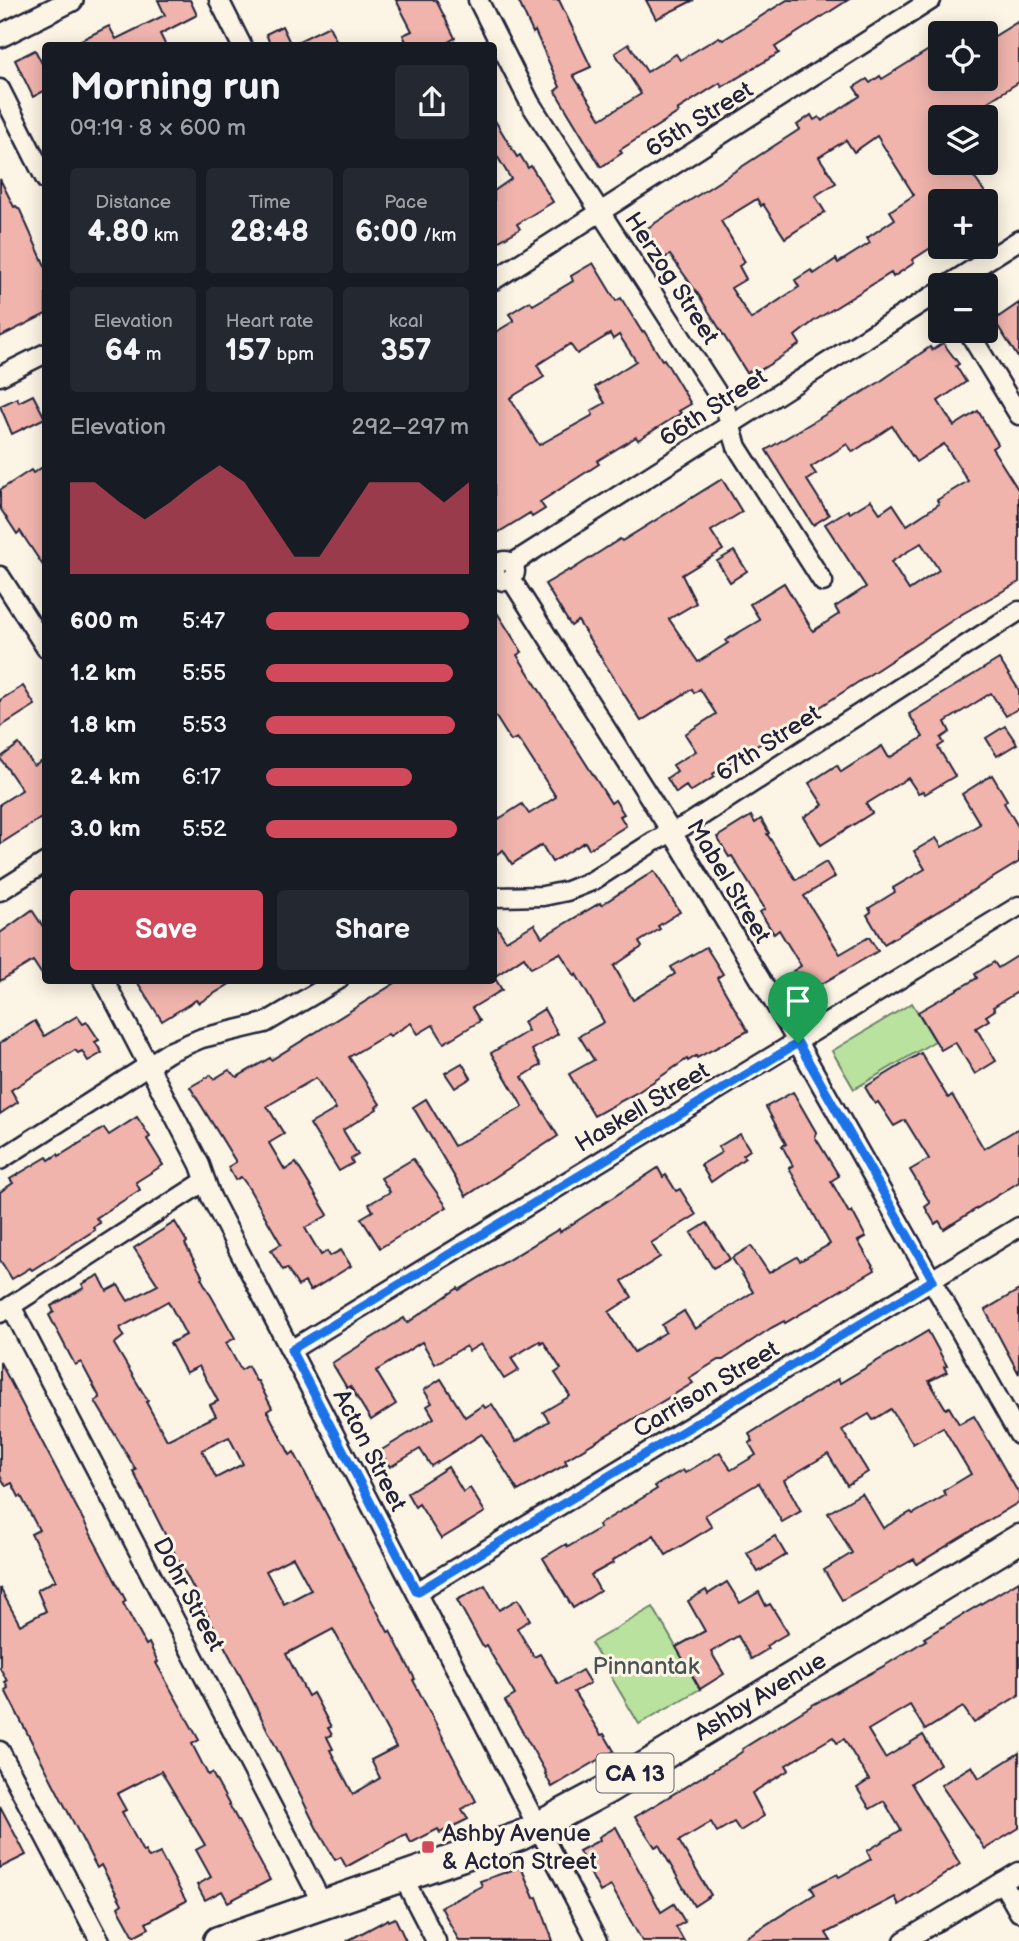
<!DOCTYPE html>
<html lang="en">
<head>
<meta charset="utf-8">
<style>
	body { margin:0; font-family:"Balsamiq Sans",sans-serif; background:#242831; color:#f1f3f6; height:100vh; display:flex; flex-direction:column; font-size:26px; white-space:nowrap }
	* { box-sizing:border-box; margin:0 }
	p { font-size:23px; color:#9ea1a6 }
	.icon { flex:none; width:38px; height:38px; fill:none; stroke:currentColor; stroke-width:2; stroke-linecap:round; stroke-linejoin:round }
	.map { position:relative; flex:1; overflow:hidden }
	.sheet { position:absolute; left:42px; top:42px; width:455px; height:942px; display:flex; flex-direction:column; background:#171b24; border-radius:7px; box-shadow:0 4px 18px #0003 }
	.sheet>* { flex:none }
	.fabs { position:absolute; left:928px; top:21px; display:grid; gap:14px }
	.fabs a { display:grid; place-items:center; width:70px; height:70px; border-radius:7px; background:#171b24; box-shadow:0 4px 18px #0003; font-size:35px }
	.pin { position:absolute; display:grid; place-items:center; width:60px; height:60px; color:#fff; margin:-72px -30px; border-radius:50% 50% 50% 0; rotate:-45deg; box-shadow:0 0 7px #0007 }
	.pin .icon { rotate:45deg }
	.round { display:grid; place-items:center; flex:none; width:74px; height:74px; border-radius:7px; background:#242831 }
	.headline { display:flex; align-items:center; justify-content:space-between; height:119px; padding:0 28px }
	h1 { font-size:38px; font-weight:600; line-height:52px }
	.metrics { display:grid; grid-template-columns:repeat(3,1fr); gap:10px; height:119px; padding:7px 28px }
	.metrics div { display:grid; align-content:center; border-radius:7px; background:#242831; text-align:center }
	.metrics b { font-size:30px; font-weight:600 }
	.metrics small { font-size:19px; font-weight:400 }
	.metrics p { font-size:19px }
	.chart { height:196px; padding:14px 28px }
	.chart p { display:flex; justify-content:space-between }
	.chart svg { width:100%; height:126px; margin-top:7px; fill:#d1495b; opacity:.7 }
	.primary-button { display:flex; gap:14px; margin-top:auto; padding:14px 28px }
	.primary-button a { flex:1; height:80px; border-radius:7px; background:#d1495b; color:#fff; font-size:28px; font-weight:600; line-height:80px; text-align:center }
	.primary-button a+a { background:#242831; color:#f1f3f6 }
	ul { padding:0 28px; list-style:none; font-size:23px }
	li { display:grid; grid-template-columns:112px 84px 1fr; align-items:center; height:52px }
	li i { height:18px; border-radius:9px; background:#d1495b }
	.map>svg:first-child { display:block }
</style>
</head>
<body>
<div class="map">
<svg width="1019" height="1941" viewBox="0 0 1019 1941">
	<rect width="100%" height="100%" fill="#fcf5e5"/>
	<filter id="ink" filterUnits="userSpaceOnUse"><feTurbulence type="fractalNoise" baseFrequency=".0143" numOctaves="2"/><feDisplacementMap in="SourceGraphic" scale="14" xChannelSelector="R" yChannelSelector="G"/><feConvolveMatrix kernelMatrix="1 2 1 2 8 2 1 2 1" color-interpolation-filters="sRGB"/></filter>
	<g filter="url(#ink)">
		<g fill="#b9e29e" stroke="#6e826c" stroke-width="2">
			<polygon points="912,1003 935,1041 854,1089 832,1051"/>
			<polygon points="653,1607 700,1689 639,1724 591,1643"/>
		</g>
		<g fill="#f0b4ad" stroke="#22223b" stroke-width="2" fill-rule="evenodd">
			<polygon points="158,0 190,0 197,15 160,34 166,46 69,46 109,26 116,39 165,15"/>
			<polygon points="396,0 436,0 455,38 441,46 408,46 403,35 412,31"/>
			<polygon points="518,0 559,0 591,67 573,75 601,119 641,94 615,53 629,44 647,72 676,54 680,60 719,37 723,40 787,0 848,0 775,47 779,53 722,87 720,83 677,110 679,112 620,150 622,153 601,167 555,91 560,87 535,31 533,33"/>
			<polygon points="646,0 694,0 656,19"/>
			<path d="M1019,21v61l-55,35h-24v46h24l27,38h-51v41l-28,18 2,3 -21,14 -2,-4 -77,48 -19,15 5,8 -25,17 -18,11 -2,-4 -8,5 -49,-79 -28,-39 -6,3 -18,-29 154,-100 -3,-4 14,-10 3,5 5,-3 3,4 38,-25 -6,-9 13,-8 3,4 10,-7 2,3 58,-36v36h45v-37zM877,136l37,59 -24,16 5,8 -28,19 3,5 -32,20 -2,-4 -22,15 -3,-4 -16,10 4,7 -48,32 -20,-31 15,-9 -7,-13 6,-4 -24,-41 36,-22 4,7 2,-2 22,34 40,-26 -10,-16 21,-13 -17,-26 27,-17 8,12z"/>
			<polygon points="282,26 291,45 329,26 339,46 271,46 266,34"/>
			<polygon points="35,50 46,71 46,90 33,97 15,60"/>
			<polygon points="494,119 517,157 520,155 528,168 531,166 553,202 517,224 520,229 494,244 494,191 511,179 494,151"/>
			<polygon points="0,179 14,207 16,206 20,210 46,268 46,314 0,337"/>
			<path d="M593,263l23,38 5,-3 21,34 2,-1 18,29 2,-1 27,45 -12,7 2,2 -43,27 -2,-3 -39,24 2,3 -59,38 5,7 -13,8 -2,-4 -36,22v-202l20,-12 -5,-7 21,-13 3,4 40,-24 -2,-5zM610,334l3,5 6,-4 17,26 -41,26 10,16 -14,8 2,4 -54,30 -29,-47 34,-21 -7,-12 33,-21 7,10z"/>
			<polygon points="1019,303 1019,359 994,320"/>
			<path d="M943,343l16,21 -3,2 10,16 -28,19 16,25 24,-15 20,33 -6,4 27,43v91l-57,32 -157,103 -60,36 -32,21 1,3 -24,15 -4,-6 -10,7 -9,-15 10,-7 -4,-6 23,-14 -11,-17 31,-20 -16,-25 -6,4 -2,-4 -51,32 -63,-100 -7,5 -26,-42 24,-14 1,1 50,-32 2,2 100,-62 20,33 -31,19 12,19 -41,25 14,28 -27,16 29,43 30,-19 -2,-3 34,-20 -10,-16 34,-21 29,48 26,-17 -4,-7 31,-20 -41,-63 23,-14 2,3 21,-13 9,13 13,-9 14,21 32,-21 -2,-4 31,-19 -24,-37 -28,18 -24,-36 -39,26 -6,-8 -36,23 5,7 -9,6 22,35 -16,10 -47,-75 112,-67 52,-36 2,3zM921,543l18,27 -30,20 -18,-28z"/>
			<polygon points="33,395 45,418 12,434 0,406 17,398 19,402"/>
			<polygon points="46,465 46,570 20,531 17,534 0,508 0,490 31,470 33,473"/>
			<polygon points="734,551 747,571 730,582 717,561"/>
			<polygon points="494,608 522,652 517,655 611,803 615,800 624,814 620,816 626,826 589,849 585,842 552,862 542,845 512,864 503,850 494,856 494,822 522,804 529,814 556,797 523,746 517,738 511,741 494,714"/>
			<polygon points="999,659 1019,690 1019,708 1006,716 991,693 945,722 950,732 941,738 944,743 938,747 955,776 925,794 923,791 918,793 908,778 866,804 872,813 821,845 804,817 823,805 809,783 837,765 841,772 882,746 889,758 923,737 909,714"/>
			<polygon points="23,686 35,705 0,727 0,700"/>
			<polygon points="1005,726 1017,744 997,756 986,738"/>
			<polygon points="19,744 34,766 46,759 46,815 0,844 0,804 22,790 0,758"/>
			<polygon points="992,775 1007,800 1004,803 1019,828 1019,862 884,944 867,915 871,912 869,908 895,892 893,888 925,869 914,851 936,838 942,847 980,824 962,794"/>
			<polygon points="751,816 755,823 761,819 769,833 767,834 796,880 826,862 835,877 804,896 840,954 869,937 878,951 806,993 793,971 801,966 779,930 774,934 760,912 765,909 732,856 729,857 717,837"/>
			<polygon points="654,871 680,912 658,926 660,929 639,942 642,947 614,966 633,1000 675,974 671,967 706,947 723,974 717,978 748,1031 697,1058 696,1056 688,1061 687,1059 638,1092 594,1116 569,1074 594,1060 579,1036 604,1022 576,974 575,976 560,953 531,968 524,957 494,977 494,922 506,941 534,924 542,937 600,903 601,905"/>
			<polygon points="32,910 46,931 46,981 33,961 0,981 0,933"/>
			<polygon points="1019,955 1019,991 993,1007 995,1010 986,1016 989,1020 976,1028 996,1061 975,1074 955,1042 941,1050 918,1012 977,978 975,974 994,962 998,968"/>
			<polygon points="136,980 236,980 199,1003 196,1000 162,1021"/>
			<polygon points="400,980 496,980 502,990 472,1008 480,1021 444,1043 433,1025 418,1034 411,1023 390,1036 388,1034 349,1057 380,1104 376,1107 377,1109 343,1130 358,1155 351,1159 353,1163 339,1171 310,1124 336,1109 316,1078 267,1106 284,1134 269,1143 285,1170 296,1163 328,1215 305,1228 321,1255 327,1251 330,1256 341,1250 351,1266 310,1291 305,1282 298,1286 287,1268 283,1270 271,1250 281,1244 247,1185 241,1177 235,1180 228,1167 236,1162 190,1087 211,1075 214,1079 229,1070 237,1077 270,1058 271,1060"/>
			<polygon points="544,1009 558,1034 532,1050 541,1065 522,1077 558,1136 466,1196 413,1107 426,1099 454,1146 523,1107 491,1053 528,1031 523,1022"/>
			<polygon points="77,1016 83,1024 87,1022 99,1040 95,1042 102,1053 88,1061 82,1051 78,1053 75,1050 11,1090 18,1102 0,1114 0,1043 35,1021 44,1036"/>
			<polygon points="921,1053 948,1098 952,1095 984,1149 1019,1128 1019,1182 944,1229 939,1221 935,1224 925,1207 930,1203 910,1170 929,1159 905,1120 894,1126 878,1102 875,1104 865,1087"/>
			<polygon points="462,1063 471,1078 455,1088 445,1073"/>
			<polygon points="793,1092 816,1132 815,1137 839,1176 831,1181 849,1213 852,1211 866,1237 858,1241 875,1270 785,1323 784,1321 771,1328 723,1360 718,1360 689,1378 693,1383 565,1460 567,1464 518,1491 482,1434 431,1466 420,1449 390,1467 380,1451 434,1418 427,1406 432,1403 424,1390 441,1379 465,1417 483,1405 485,1408 492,1404 516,1442 549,1421 543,1412 570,1396 555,1373 561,1369 543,1341 541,1343 540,1341 511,1358 519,1370 504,1379 481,1344 469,1351 466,1346 435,1364 422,1342 376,1371 396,1404 371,1420 350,1386 347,1388 332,1363 404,1318 407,1323 458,1288 459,1290 559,1229 560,1232 658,1168 663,1177 666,1175 676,1191 680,1189 696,1215 651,1243 660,1257 622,1281 632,1297 609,1312 634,1352 666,1332 662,1325 684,1311 695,1329 753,1292 732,1258 751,1246 769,1273 797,1257 800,1261 830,1244 789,1168 793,1166 782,1146 786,1144 766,1107"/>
			<polygon points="137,1117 150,1137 147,1139 163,1165 136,1182 140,1190 96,1218 100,1223 93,1227 95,1230 32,1270 30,1268 12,1279 0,1260 0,1192 13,1183 10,1179 47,1157 49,1160 58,1154 59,1156 104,1128 109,1135"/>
			<polygon points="740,1134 750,1150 743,1155 745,1158 711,1182 701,1165 722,1152 718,1147"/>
			<polygon points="413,1159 447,1207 380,1248 361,1218 373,1211 369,1204 390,1192 381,1178"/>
			<path d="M175,1222l12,20 -2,2 18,33 -2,1 34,60 -9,5 15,27 7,-4 8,15h2l14,27 -5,3 19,36 4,8 4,-3 94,180 2,-1 25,48 -2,1 63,121 -14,8 6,10 -28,14 -2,-4 -27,14 -5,-9 -60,33 -5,-10 -6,3 -19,-33 -74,-148 -66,-123 -43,-85 3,-1 -41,-69 5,-3 -19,-36 -6,3 -26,-50 5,-3 -3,-6 33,-18 -2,-4 17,-9 8,16 11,-6 10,16 30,-16 -24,-37zM168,1301l18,34 -16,8 16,30 13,-7 19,35 -8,4 6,11 -49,24 -21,-38 2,-1 -34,-57 10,-8 -4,-8zM229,1437l14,27 -27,14 -14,-28zM293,1557l18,33 -27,14 -18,-33zM333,1629l63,118 -25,13 9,18 -27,16 -23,-44 3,-1 -6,-12 5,-2 -4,-7 3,-1 -18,-34 -5,3 -22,-42z"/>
			<polygon points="707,1223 730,1259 713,1268 691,1233"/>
			<polygon points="1019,1290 1019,1374 985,1310"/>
			<polygon points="928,1331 947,1366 944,1367 947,1372 929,1381 946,1409 949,1407 959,1424 974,1416 1019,1494 1019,1502 917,1564 914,1559 842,1600 824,1570 852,1553 828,1513 862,1493 883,1528 911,1512 913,1514 946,1495 943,1491 971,1474 943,1427 913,1444 891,1409 873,1420 869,1414 842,1430 868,1472 847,1485 828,1454 784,1480 801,1511 782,1522 759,1483 705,1515 712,1527 666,1555 654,1535 612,1561 613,1563 591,1575 600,1591 573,1608 543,1558 566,1544 568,1547 600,1528 598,1525 657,1489 655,1486 683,1470 685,1473 720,1452 731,1470 756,1455 749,1443 753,1441 749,1434 838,1379 840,1383"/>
			<polygon points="0,1362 126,1601 123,1603 146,1645 149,1643 158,1662 156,1663 199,1740 192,1744 208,1775 212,1773 270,1880 228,1902 222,1891 205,1900 197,1885 211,1877 196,1850 205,1845 161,1771 117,1794 126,1810 122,1812 143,1852 145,1851 149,1858 160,1853 186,1901 146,1923 149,1928 134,1936 118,1907 122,1904 101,1865 97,1868 5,1690 8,1688 5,1682 7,1681 0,1668 0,1588 20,1625 46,1611 37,1590 56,1580 31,1534 39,1530 21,1496 19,1497 12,1483 6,1486 0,1476"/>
			<polygon points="448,1467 463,1492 470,1488 485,1512 441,1539 419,1504 415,1507 407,1493"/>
			<polygon points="775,1536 786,1555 758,1572 747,1553"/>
			<polygon points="1019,1581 1019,1695 974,1723 963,1707 925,1730 910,1705 868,1730 885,1758 923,1735 940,1764 911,1783 960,1864 899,1905 895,1897 826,1933 831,1941 740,1941 815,1894 811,1887 837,1874 839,1877 871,1859 867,1851 901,1830 884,1801 870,1809 857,1788 869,1780 844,1739 837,1743 833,1737 786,1765 789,1770 752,1793 764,1816 740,1831 734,1822 717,1832 711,1822 679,1841 711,1895 694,1906 659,1845 655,1847 635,1817 733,1758 743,1751 742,1749 814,1704 884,1666 926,1640 924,1638"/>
			<polygon points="727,1582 740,1603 759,1592 766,1606 770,1604 788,1633 766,1646 768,1649 751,1659 738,1636 711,1652 724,1674 700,1689 676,1647 705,1631 688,1601 706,1590 708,1594"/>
			<polygon points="485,1585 499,1610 518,1599 530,1620 517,1628 534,1657 540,1654 558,1684 582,1670 590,1683 574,1692 601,1735 604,1734 614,1751 552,1787 545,1774 546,1773 505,1701 515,1695 486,1645 483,1647 457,1600"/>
			<polygon points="1019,1753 1019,1828 985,1849 941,1785 972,1766 979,1778"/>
			<polygon points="0,1806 26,1855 0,1868"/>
			<polygon points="616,1827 661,1912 674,1904 685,1922 676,1927 684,1941 642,1941 611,1886 600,1892 579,1851 600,1840 599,1837"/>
			<polygon points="521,1867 534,1898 537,1897 553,1941 459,1941 441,1907 482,1886 480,1881"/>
			<polygon points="395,1918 406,1941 347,1941 388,1919 389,1921"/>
		</g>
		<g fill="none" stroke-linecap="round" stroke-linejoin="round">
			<defs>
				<g id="minor">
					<polyline points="219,0 242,46"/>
					<polyline points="478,0 530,103 724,404 737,447 823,582"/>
					<polyline points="0,89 46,180"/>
					<polyline points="494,280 931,0"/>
					<polyline points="948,285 1019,240"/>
					<polyline points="968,331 1019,415"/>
					<polyline points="0,376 46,353"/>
					<circle cx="505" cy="571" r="10"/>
					<polyline points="513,563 940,291"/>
					<polyline points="0,576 46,648"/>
					<polyline points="511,579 681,847 787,1024 1019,1435"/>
					<polyline points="0,891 46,862"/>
					<polyline points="494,897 543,896 567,891 592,881 653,842 690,823 1019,611"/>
					<polyline points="104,980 200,1165 211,1197 597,1941"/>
					<polyline points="0,1160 169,1052 202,1038 265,1023 338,980"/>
					<polyline points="11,1306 323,1905"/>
					<polyline points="0,1313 205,1181"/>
					<polyline points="291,1350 1019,906"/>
					<polyline points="417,1592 1019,1227"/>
					<polyline points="0,1751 100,1941"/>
					<polyline points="403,1877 436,1941"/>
					<polyline points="1002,1882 1019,1912"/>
					<polyline points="904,1941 1019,1872"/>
				</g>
				<polyline id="tertiary" points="0,36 72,0"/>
				<polyline id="primary" points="218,1941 520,1836 606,1790 1019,1539"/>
			</defs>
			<use href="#minor" stroke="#22223b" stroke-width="23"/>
			<use href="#tertiary" stroke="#22223b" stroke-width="26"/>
			<use href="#primary" stroke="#22223b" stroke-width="33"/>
			<use href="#minor" stroke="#fcf5e5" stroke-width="18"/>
			<use href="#tertiary" stroke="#fcf5e5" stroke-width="21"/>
			<use href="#primary" stroke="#fcf5e5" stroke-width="28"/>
		</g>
	</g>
	<g fill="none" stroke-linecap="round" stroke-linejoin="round" filter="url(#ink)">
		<defs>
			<polygon id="route" points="798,1043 933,1280 417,1592 291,1350"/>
		</defs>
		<use href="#route" stroke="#fff" stroke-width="14"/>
		<use href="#route" stroke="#1a73e8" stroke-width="9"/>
	</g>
	<rect fill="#d1495b" stroke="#fcf5e5" stroke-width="2.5" x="421" y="1840" width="14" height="14" rx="3.5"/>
	<g text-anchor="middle" stroke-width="6" stroke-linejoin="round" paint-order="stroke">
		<rect fill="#fcf5e5" stroke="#63616e" stroke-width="2" x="596.5" y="1753.5" width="77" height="39" rx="5"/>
		<g font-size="23" font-weight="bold" fill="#22223b">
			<text x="635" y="1781">CA 13</text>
		</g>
		<g font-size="24" fill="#22223b" stroke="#fcf5e5">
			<text transform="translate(699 119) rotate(-32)" y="8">65th Street</text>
			<text transform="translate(672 278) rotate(57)" y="8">Herzog Street</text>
			<text transform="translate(713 407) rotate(-33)" y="8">66th Street</text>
			<text transform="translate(768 743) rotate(-33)" y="8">67th Street</text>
			<text transform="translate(729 881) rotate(59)" y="8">Mabel Street</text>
			<text transform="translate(642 1107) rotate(-31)" y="8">Haskell Street</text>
			<text transform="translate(706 1389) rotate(-31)" y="8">Carrison Street</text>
			<text transform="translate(370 1450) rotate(63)" y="8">Acton Street</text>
			<text transform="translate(189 1594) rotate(62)" y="8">Dohr Street</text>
			<text transform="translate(760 1696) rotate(-31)" y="8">Ashby Avenue</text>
		</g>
		<g font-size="24" fill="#485254" stroke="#fcf5e5">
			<text x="646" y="1674">Pinnantak</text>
		</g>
		<g font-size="24" fill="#22223b" stroke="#fcf5e5" text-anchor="start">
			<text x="442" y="1841">Ashby Avenue<tspan x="442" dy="28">&amp; Acton Street</tspan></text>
		</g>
	</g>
</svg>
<div class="fabs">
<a><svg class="icon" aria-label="locate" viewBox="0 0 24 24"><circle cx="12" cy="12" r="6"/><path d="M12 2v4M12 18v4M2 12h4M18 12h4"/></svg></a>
<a><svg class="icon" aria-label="layers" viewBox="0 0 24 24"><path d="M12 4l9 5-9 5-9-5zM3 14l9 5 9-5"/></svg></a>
<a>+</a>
<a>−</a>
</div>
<div class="pin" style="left:798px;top:1043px;background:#1e9e55"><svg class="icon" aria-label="arrive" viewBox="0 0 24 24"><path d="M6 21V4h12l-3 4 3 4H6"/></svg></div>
<section class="sheet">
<div class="headline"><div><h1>Morning run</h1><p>09:19 · 8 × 600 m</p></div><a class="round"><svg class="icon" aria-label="share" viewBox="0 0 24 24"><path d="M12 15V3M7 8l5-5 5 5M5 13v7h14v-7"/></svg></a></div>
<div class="metrics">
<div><p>Distance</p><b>4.80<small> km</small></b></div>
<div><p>Time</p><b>28:48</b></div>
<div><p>Pace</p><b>6:00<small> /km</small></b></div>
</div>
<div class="metrics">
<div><p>Elevation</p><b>64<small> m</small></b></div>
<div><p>Heart rate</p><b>157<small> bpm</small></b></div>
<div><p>kcal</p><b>357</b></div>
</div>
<div class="chart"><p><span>Elevation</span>292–297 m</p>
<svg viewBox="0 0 160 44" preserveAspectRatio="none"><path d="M0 44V12L10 12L20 19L30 25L40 19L50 12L60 6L70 12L80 25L90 38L100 38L110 25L120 12L130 12L140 12L150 19L160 12V44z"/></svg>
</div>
<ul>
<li><b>600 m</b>5:47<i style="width:100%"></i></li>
<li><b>1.2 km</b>5:55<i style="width:92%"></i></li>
<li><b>1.8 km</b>5:53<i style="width:93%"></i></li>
<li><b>2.4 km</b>6:17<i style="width:72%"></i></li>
<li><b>3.0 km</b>5:52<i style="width:94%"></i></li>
</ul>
<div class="primary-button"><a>Save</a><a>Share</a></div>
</section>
</div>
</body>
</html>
